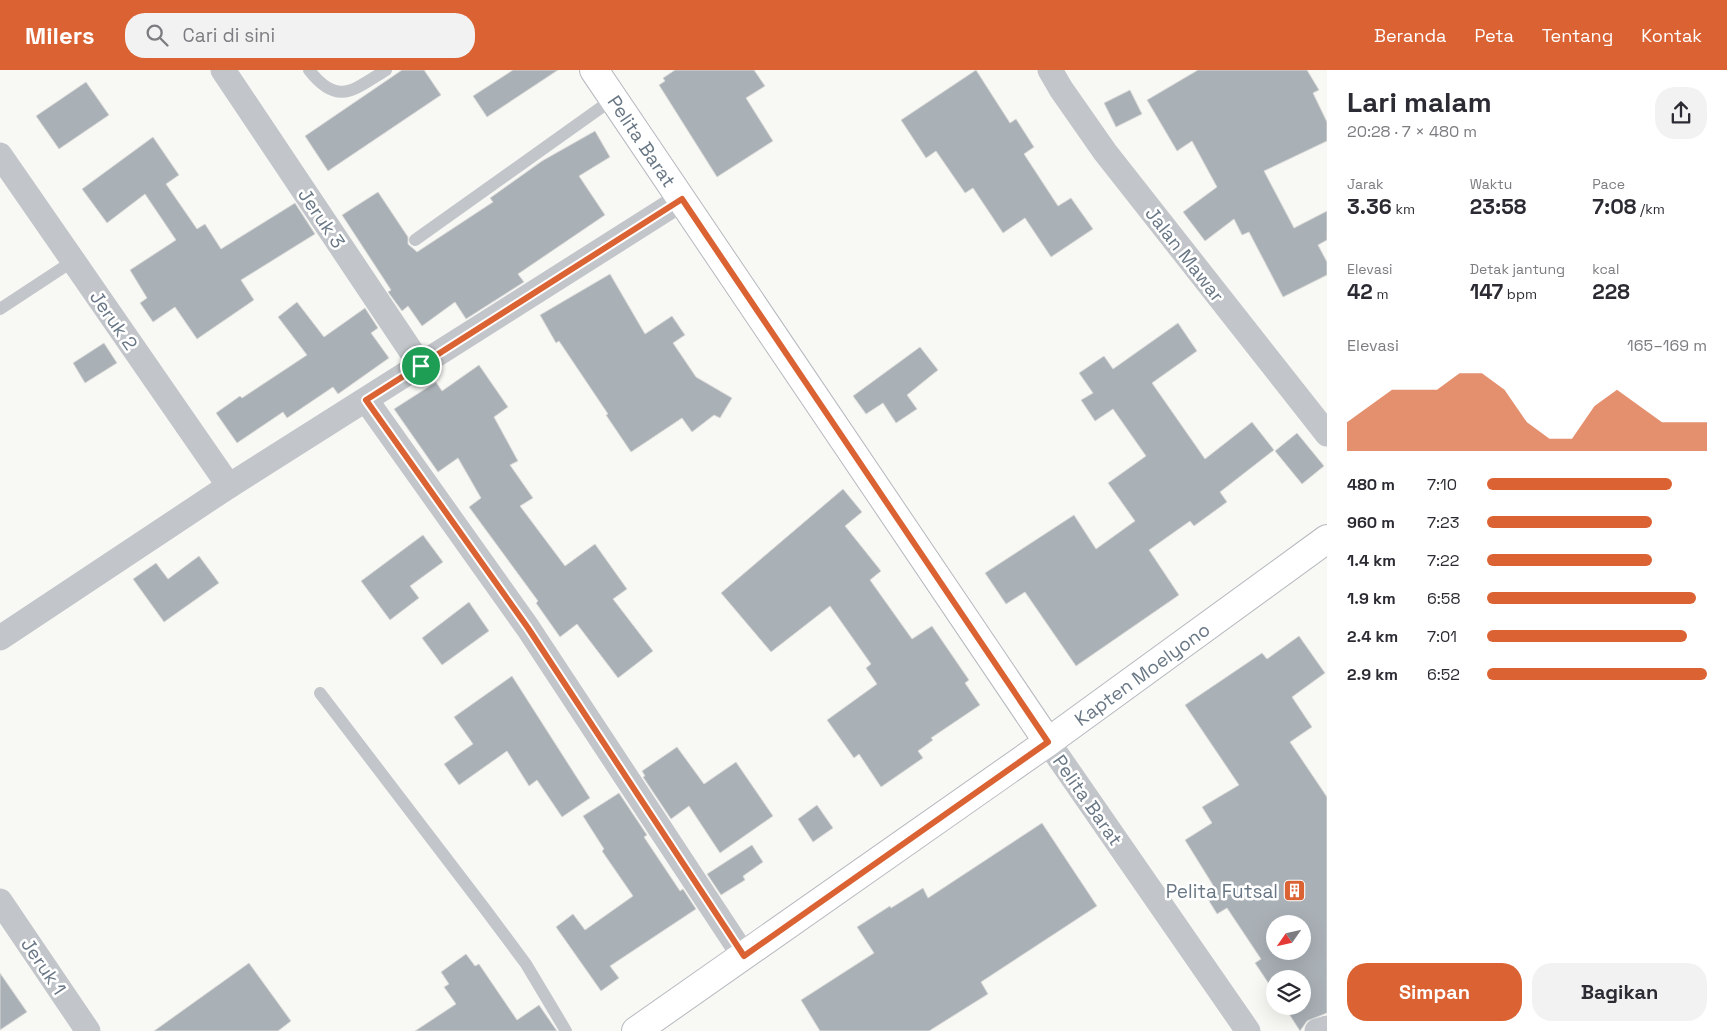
<!DOCTYPE html>
<html lang="id">
<head>
<meta charset="utf-8">
<style>
	body { margin:0; font-family:"Space Grotesk",sans-serif; background:#f2f2f3; color:#2b2b33; height:100vh; display:flex; flex-direction:column; font-size:19px; white-space:nowrap }
	* { box-sizing:border-box; margin:0 }
	p { font-size:16px; color:#7c7c81 }
	.icon { flex:none; width:28px; height:28px; fill:none; stroke:currentColor; stroke-width:2; stroke-linecap:round; stroke-linejoin:round }
	.map { position:relative; flex:1; overflow:hidden }
	.sheet { display:flex; flex-direction:column; background:#fff; width:400px }
	.sheet>* { flex:none }
	.needle { width:32px; rotate:236deg }
	.fabs { position:absolute; left:1266px; top:845px; display:grid; gap:10px }
	.fabs a { display:grid; place-items:center; width:45px; height:45px; border-radius:50%; background:#fff; box-shadow:0 5px 20px #0002; font-size:25px }
	.pin { position:absolute; display:grid; place-items:center; width:42px; height:42px; color:#fff; margin:-21px; border:2px solid #fff; border-radius:50%; box-shadow:0 1px 5px #0007 }
	.round { display:grid; place-items:center; flex:none; width:52px; height:52px; border-radius:20px; background:#f2f2f3 }
	.overview { display:flex; align-items:center; justify-content:space-between; height:85px; padding:0 20px }
	h1 { font-size:28px; font-weight:700; line-height:38px }
	.stats { display:grid; grid-template-columns:repeat(3,1fr); gap:8px; height:85px; padding:5px 20px }
	.stats div { display:grid; align-content:center }
	.stats b { font-size:21px; font-weight:700 }
	.stats small { font-size:14px; font-weight:400 }
	.stats p { font-size:14px }
	.chart { height:140px; padding:10px 20px }
	.chart p { display:flex; justify-content:space-between }
	.chart svg { width:100%; height:90px; margin-top:5px; fill:#da6233; opacity:.7 }
	.cta { display:flex; gap:10px; margin-top:auto; padding:10px 20px }
	.cta a { flex:1; height:58px; border-radius:20px; background:#da6233; color:#fff; font-size:20px; font-weight:700; line-height:58px; text-align:center }
	.cta a+a { background:#f2f2f3; color:#2b2b33 }
	ul { padding:0 20px; list-style:none; font-size:16px }
	li { display:grid; grid-template-columns:80px 60px 1fr; align-items:center; height:38px }
	li i { height:12px; border-radius:6px; background:#da6233 }
	header { display:flex; align-items:center; gap:30px; box-sizing:border-box; height:70px; padding:0 25px; background:#da6233; color:#fff }
	header strong { font-size:24px }
	nav { display:flex; gap:28px; margin-inline-start:auto; font-size:18px }
	.search { width:350px; height:45px; background:#f2f2f3; display:flex; align-items:center; gap:12px; box-sizing:border-box; padding:0 18px; border-radius:20px; color:#7c7c81; font-size:19px }
	main { display:flex; flex:1; min-height:0 }
	.map>svg:first-child { display:block }
</style>
</head>
<body>
<header>
<strong>Milers</strong>
<div class="search"><svg class="icon" aria-label="search" viewBox="0 0 24 24"><circle cx="10" cy="10" r="6"/><path d="M15 15l6 6"/></svg>Cari di sini</div>
<nav><a>Beranda</a><a>Peta</a><a>Tentang</a><a>Kontak</a></nav>
</header>
<main>
<div class="map">
<svg width="1327" height="961" viewBox="0 0 1327 961">
	<rect width="100%" height="100%" fill="#f8f8f5"/>
	<g fill="#a9b0b6" stroke="#dadad8" fill-rule="evenodd">
		<polygon points="402,0 424,0 441,25 328,101 305,66"/>
		<polygon points="513,0 558,0 487,47 473,26"/>
		<polygon points="675,0 754,0 765,16 746,28 773,71 717,107 659,15 665,11 663,8"/>
		<polygon points="976,0 1010,53 1016,49 1034,77 1024,84 1058,136 1071,128 1093,159 1051,187 1025,148 1003,163 973,118 965,123 936,81 926,88 901,50"/>
		<polygon points="1198,0 1307,0 1319,20 1313,23 1327,52 1327,71 1264,101 1294,158 1327,141 1327,170 1318,175 1327,192 1327,205 1283,227 1249,162 1242,165 1234,149 1205,171 1183,142 1217,117 1192,71 1177,81 1147,30"/>
		<polygon points="86,12 109,45 59,79 36,46"/>
		<polygon points="1130,20 1142,44 1116,57 1104,33"/>
		<polygon points="595,61 610,87 579,106 605,145 518,204 524,212 466,249 455,232 422,256 408,236 402,241 388,222 391,220 342,145 378,122 408,167 408,174 417,182 493,132 490,128 542,91"/>
		<polygon points="153,67 179,105 166,114 197,159 205,154 221,179 295,133 315,164 241,210 254,230 197,269 175,237 153,252 140,233 147,228 130,200 176,170 145,124 107,153 82,119"/>
		<polygon points="610,204 645,264 672,246 685,265 673,273 696,307 732,328 720,348 714,345 692,362 682,348 631,382 606,345 608,344 559,271 556,273 540,245"/>
		<polygon points="297,232 324,267 365,238 378,258 371,263 389,288 338,324 333,317 287,348 283,342 237,373 216,343 240,326 242,328 307,285 278,247"/>
		<polygon points="1178,253 1197,281 1152,313 1205,389 1252,352 1274,380 1220,422 1227,432 1194,456 1190,451 1149,480 1179,525 1076,596 1025,522 1006,534 985,503 1074,445 1096,479 1135,451 1108,413 1146,386 1113,339 1095,351 1081,330 1093,323 1079,303 1104,286 1113,299"/>
		<polygon points="104,273 117,293 85,313 73,293"/>
		<polygon points="920,277 938,300 907,325 917,339 896,353 883,333 866,344 853,326"/>
		<polygon points="479,295 508,337 494,347 518,391 510,395 533,428 520,436 565,496 595,474 627,519 613,529 653,581 618,608 577,554 560,567 536,533 538,531 469,437 481,428 458,388 438,402 394,339 436,312 442,321"/>
		<polygon points="1297,363 1324,396 1302,414 1275,381"/>
		<polygon points="843,419 862,442 845,456 881,501 870,510 912,569 932,556 969,610 965,613 980,635 931,668 933,670 918,681 923,688 881,717 859,684 854,688 827,650 877,614 866,598 871,594 830,536 771,582 721,523"/>
		<polygon points="423,465 443,492 410,516 419,528 390,550 361,511"/>
		<polygon points="199,486 219,513 164,552 133,509 156,493 168,509"/>
		<polygon points="469,532 489,561 442,595 422,568"/>
		<path d="M1299,566l26,37 -33,24 20,30 -22,15 37,55v216l-20,8 -7,10 -16,-25h18v-27h-27v14l-20,-30 6,-4 -34,-51 -10,6 -11,-18 10,-6 -31,-50 27,-17 -10,-16 37,-22 -54,-80 77,-52 5,6zM1275,854h27v27h-27z"/>
		<polygon points="512,606 590,728 562,747 537,710 529,716 507,681 459,715 444,694 473,674 454,647"/>
		<polygon points="677,677 704,714 736,692 773,746 720,783 689,736 671,749 643,707 645,706 642,701"/>
		<polygon points="619,723 647,765 644,767 680,821 683,819 696,839 610,896 619,908 601,921 556,857 573,844 585,860 633,826 602,781 604,779 583,746"/>
		<polygon points="817,735 833,758 813,772 798,749"/>
		<polygon points="1042,753 1097,836 981,912 988,924 929,961 820,961 801,930 874,883 857,857 890,836 891,838 923,818 928,828"/>
		<polygon points="752,775 763,792 743,806 745,810 721,825 707,804"/>
		<polygon points="466,884 475,896 479,894 517,950 539,935 557,961 415,961 456,934 444,917 449,914 441,902"/>
		<polygon points="249,893 291,951 278,961 154,961"/>
		<polygon points="0,903 27,942 0,960"/>
	</g>
	<g fill="none" stroke-linecap="round" stroke-linejoin="round">
		<defs>
			<g id="secondary">
				<polyline points="594,0 1048,672"/>
				<polyline points="636,961 1048,672 1327,469"/>
			</g>
		</defs>
		<use href="#secondary" stroke="#b4b9be" stroke-width="30"/>
		<g stroke="#c2c5c9" stroke-width="12">
			<path d="M309,0c29,37 44,20 77,0"/>
			<polyline points="415,170 613,29"/>
			<polyline points="0,239 73,191"/>
			<polyline points="320,623 485,839 526,894 566,961"/>
		</g>
		<g stroke="#c2c5c9" stroke-width="25">
			<polyline points="223,0 421,296"/>
			<polyline points="1050,0 1061,19 1105,82 1327,364"/>
			<polyline points="0,85 229,416"/>
			<polyline points="366,330 528,558 744,886"/>
			<polyline points="0,568 229,416 682,129"/>
			<polyline points="1048,672 1248,961"/>
			<polyline points="0,831 88,961"/>
			<polyline points="1317,961 1327,958"/>
		</g>
		<use href="#secondary" stroke="#fff" stroke-width="28"/>
	</g>
	<g fill="none" stroke-linecap="round" stroke-linejoin="round">
		<defs>
			<polygon id="route" points="682,129 1048,672 744,886 528,558 366,330"/>
		</defs>
		<use href="#route" stroke="#fff" stroke-width="10"/>
		<use href="#route" stroke="#da6233" stroke-width="6"/>
	</g>
	<defs>
		<symbol id="building-square" viewBox="-11 -11 22 22"><rect x="-9" y="-9" width="18" height="18" rx="4" fill="#da6233" stroke="#fff"/><path d="M-4-6H4V6H1V3H-1V6H-4ZM-2.5-4.3h1.7v1.8h-1.7ZM.8-4.3h1.7v1.8H.8ZM-2.5-1h1.7V.8h-1.7ZM.8-1h1.7V.8H.8Z" fill="#fff"/></symbol>
	</defs>
	<g fill-rule="evenodd">
		<use href="#building-square" x="1282" y="808" width="25" height="25"/>
	</g>
	<g text-anchor="middle" stroke-width="5" stroke-linejoin="round" paint-order="stroke">
		<g font-size="19" fill="#697785" stroke="#fff">
			<text transform="translate(642 71) rotate(56)" y="7">Pelita Barat</text>
			<text transform="translate(322 148) rotate(56)" y="7">Jeruk 3</text>
			<text transform="translate(1185 184) rotate(52)" y="7">Jalan Mawar</text>
			<text transform="translate(114 250) rotate(55)" y="7">Jeruk 2</text>
			<text transform="translate(1142 604) rotate(-36)" y="7">Kapten Moelyono</text>
			<text transform="translate(1088 730) rotate(55)" y="7">Pelita Barat</text>
			<text transform="translate(44 896) rotate(56)" y="7">Jeruk 1</text>
		</g>
		<g font-size="19" fill="#697785" stroke="#fff" text-anchor="end">
			<text x="1278" y="828">Pelita Futsal</text>
		</g>
	</g>
</svg>
<div class="fabs">
<a><svg class="needle" viewBox="-14 -14 28 28"><path d="M0-13l5 13h-10z" fill="#e53935"/><path d="M0 13l5-13h-10z" fill="#7c7c81"/></svg></a>
<a><svg class="icon" aria-label="layers" viewBox="0 0 24 24"><path d="M12 4l9 5-9 5-9-5zM3 14l9 5 9-5"/></svg></a>
</div>
<div class="pin" style="left:421px;top:296px;background:#1e9e55"><svg class="icon" aria-label="arrive" viewBox="0 0 24 24"><path d="M6 21V4h12l-3 4 3 4H6"/></svg></div>
</div>
<section class="sheet">
<div class="overview"><div><h1>Lari malam</h1><p>20:28 · 7 × 480 m</p></div><a class="round"><svg class="icon" aria-label="share" viewBox="0 0 24 24"><path d="M12 15V3M7 8l5-5 5 5M5 13v7h14v-7"/></svg></a></div>
<div class="stats">
<div><p>Jarak</p><b>3.36<small> km</small></b></div>
<div><p>Waktu</p><b>23:58</b></div>
<div><p>Pace</p><b>7:08<small> /km</small></b></div>
</div>
<div class="stats">
<div><p>Elevasi</p><b>42<small> m</small></b></div>
<div><p>Detak jantung</p><b>147<small> bpm</small></b></div>
<div><p>kcal</p><b>228</b></div>
</div>
<div class="chart"><p><span>Elevasi</span>165–169 m</p>
<svg viewBox="0 0 160 44" preserveAspectRatio="none"><path d="M0 44V30L10 22L20 14L30 14L40 14L50 6L60 6L70 14L80 30L90 38L100 38L110 22L120 14L130 22L140 30L150 30L160 30V44z"/></svg>
</div>
<ul>
<li><b>480 m</b>7:10<i style="width:84%"></i></li>
<li><b>960 m</b>7:23<i style="width:75%"></i></li>
<li><b>1.4 km</b>7:22<i style="width:75%"></i></li>
<li><b>1.9 km</b>6:58<i style="width:95%"></i></li>
<li><b>2.4 km</b>7:01<i style="width:91%"></i></li>
<li><b>2.9 km</b>6:52<i style="width:100%"></i></li>
</ul>
<div class="cta"><a>Simpan</a><a>Bagikan</a></div>
</section>
</main>
</body>
</html>
